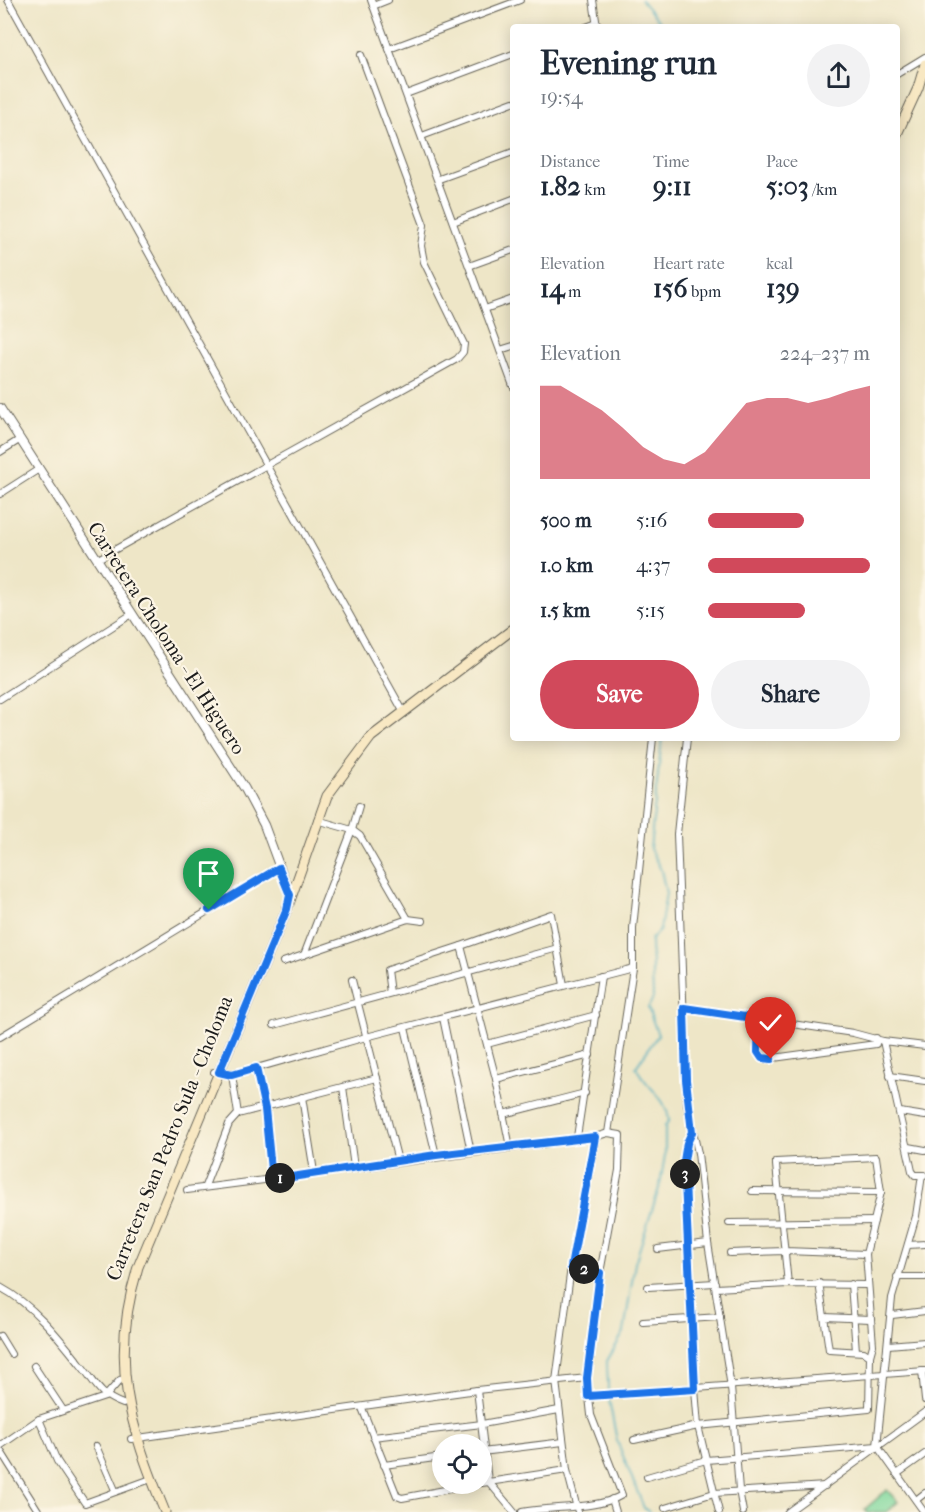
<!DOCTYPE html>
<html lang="en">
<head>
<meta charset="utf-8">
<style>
	body { margin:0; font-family:"IM FELL French Canon",serif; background:#f2f2f3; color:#1f2937; height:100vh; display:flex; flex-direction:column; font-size:22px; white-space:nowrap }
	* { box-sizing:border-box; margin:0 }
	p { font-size:20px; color:#747a83 }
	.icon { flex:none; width:33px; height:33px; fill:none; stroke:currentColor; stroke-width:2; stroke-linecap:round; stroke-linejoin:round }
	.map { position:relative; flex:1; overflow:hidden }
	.sheet { position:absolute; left:510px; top:24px; width:390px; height:717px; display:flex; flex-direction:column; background:#fff; border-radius:6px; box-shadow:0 3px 15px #0003 }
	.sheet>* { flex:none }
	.buttons { position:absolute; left:432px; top:1434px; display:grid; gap:12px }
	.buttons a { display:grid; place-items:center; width:60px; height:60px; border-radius:50%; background:#fff; box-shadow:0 3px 15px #0003; font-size:30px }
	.pin { position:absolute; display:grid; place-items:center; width:51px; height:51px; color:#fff; margin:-62px -26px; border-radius:50% 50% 50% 0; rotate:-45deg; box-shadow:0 0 6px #0007 }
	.pin .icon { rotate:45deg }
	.km { position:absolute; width:30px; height:30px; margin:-15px; border-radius:50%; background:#222; color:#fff; font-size:16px; line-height:30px; text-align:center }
	.round { display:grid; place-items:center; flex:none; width:63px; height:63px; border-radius:32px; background:#f2f2f3 }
	.headline { display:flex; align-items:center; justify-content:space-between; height:102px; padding:0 30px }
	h1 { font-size:33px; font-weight:800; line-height:45px }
	.stats { display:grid; grid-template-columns:repeat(3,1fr); gap:9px; height:102px; padding:6px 30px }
	.stats div { display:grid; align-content:center }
	.stats b { font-size:26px; font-weight:800 }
	.stats small { font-size:16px; font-weight:400 }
	.stats p { font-size:16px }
	.chart { height:168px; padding:12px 30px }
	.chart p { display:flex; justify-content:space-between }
	.chart svg { width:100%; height:108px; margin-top:6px; fill:#d1495b; opacity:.7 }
	.cta { display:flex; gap:12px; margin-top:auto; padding:12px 30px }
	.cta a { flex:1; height:69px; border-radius:36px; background:#d1495b; color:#fff; font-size:24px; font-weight:800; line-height:69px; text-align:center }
	.cta a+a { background:#f2f2f3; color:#1f2937 }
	ul { padding:0 30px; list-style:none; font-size:20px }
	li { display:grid; grid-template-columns:96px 72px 1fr; align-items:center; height:45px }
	li i { height:15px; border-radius:8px; background:#d1495b }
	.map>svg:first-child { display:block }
</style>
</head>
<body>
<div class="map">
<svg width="925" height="1512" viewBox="0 0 925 1512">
	<rect width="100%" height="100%" fill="#fcf5e5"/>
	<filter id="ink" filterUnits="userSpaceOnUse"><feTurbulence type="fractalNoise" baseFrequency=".0167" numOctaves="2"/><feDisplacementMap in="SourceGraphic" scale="12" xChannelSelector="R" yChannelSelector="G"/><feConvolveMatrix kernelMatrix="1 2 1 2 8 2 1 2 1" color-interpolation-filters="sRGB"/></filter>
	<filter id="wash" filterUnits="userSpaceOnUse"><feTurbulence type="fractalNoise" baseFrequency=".008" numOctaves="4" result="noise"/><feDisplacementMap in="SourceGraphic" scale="24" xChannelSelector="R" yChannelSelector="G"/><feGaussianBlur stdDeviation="1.35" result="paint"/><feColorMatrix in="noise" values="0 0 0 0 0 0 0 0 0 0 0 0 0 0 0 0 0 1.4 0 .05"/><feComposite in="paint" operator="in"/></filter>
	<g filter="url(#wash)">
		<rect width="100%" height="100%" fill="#eee6c7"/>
		<polygon fill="#80d89d" stroke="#4e7a5c" stroke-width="1.5" points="887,1490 898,1502 887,1512 868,1512 865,1509"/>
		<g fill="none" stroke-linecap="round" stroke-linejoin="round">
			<g stroke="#3fa9bf" stroke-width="1.5">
				<polyline points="641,0 664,27"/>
				<path d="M608,1391l-1,-30 17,-29 11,-69 25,-78 5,-30v-29l4,-6c-3,-24 -23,-32 -33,-53l22,-32 -10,-27 5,-10 -2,-59 9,-9 6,-37 -5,-23 -11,-21 12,-111"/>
				<polyline points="608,1395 617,1441 644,1508 649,1512"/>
			</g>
		</g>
	</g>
	<g filter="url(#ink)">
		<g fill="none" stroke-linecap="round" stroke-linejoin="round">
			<defs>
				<g id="minor">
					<polyline points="8,0 403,711"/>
					<polyline points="371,0 513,386"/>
					<polyline points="593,0 597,27"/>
					<polyline points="373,6 388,0"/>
					<polyline points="586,27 597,23"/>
					<polyline points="389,49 520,0"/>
					<polyline points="897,74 925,57"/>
					<polyline points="406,94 513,54"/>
					<polyline points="422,136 513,102"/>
					<polyline points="439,179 513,152"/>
					<polyline points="453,222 513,199"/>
					<polyline points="469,266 513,250"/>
					<polyline points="485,309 513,299"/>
					<polyline points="500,350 513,346"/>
					<polyline points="0,452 19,440"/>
					<polyline points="0,494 39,469"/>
					<polyline points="98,559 457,359 463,352 464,344 424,262 421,246 424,225 361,55"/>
					<polyline points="0,699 132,614"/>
					<polyline points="687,738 677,834 687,1105 698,1153 708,1243 731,1387 739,1490 743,1512"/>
					<polyline points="317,820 352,830 360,836 408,919"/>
					<polyline points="461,946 551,914 564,985"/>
					<polyline points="304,955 352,830 359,806"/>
					<polyline points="283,962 408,919 423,921"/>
					<polyline points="352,980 398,1161"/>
					<polyline points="390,993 387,970 461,946 496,1079 510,1147"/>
					<polyline points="684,1008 853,1033 883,1041"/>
					<polyline points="443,1018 471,1152"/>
					<polyline points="759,1019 758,1052 766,1059 876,1044 876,1038"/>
					<polyline points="274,1025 558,948"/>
					<polyline points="405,1028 436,1155"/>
					<polyline points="0,1037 279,868"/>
					<polyline points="487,1044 596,1015"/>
					<polyline points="256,1068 265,1109 272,1180"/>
					<polyline points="214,1072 232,1075 366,1037 633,968"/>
					<polyline points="890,1076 925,1081"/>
					<polyline points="496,1079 590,1055"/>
					<polyline points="343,1087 354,1167"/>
					<polyline points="302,1097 314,1172"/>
					<polyline points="900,1112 925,1116"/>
					<polyline points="238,1114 377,1078"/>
					<polyline points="503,1114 585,1093"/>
					<polyline points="608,1133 633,968 633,928 653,738"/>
					<polyline points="692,1133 687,1143 684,1161 695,1389 698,1426 719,1512"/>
					<polyline points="577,1137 601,976"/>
					<polyline points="909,1147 925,1150"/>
					<polyline points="922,1175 916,1216 892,1298 877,1446 924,1512"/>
					<polyline points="924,1175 915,1175 912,1171 883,1041 925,1046"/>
					<polyline points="205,1186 229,1124 238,1114 232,1075"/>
					<path d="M187,1190l408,-53 13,-4 12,2 -1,35 -19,103 -13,105 4,37 31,80c-25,15 -71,11 -100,17"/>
					<polyline points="752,1191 881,1192"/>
					<polyline points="729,1223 874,1221"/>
					<polyline points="908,1245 925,1244"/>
					<polyline points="658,1249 708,1243"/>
					<polyline points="730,1253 785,1251 866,1254 881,1192 876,1157 776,1162 776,1165 788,1284"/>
					<polyline points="866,1254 873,1345 870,1356"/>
					<polyline points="571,1267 600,1273"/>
					<polyline points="897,1277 925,1277"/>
					<polyline points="851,1284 856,1351"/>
					<path d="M0,1287c32,17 58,49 80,77 17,20 17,30 43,40"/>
					<polyline points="648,1287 715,1283"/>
					<polyline points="716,1288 788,1284 867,1285"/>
					<polyline points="892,1315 925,1311"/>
					<polyline points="825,1317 870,1319"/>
					<polyline points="643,1322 720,1317"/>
					<polyline points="0,1336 11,1354"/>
					<polyline points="888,1345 925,1342"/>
					<polyline points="34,1366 63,1410"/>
					<polyline points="922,1371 925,1400"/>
					<polyline points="477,1390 488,1481 514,1512"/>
					<polyline points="588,1396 925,1371"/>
					<polyline points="362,1408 397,1496 402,1498 477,1484"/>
					<polyline points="39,1419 57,1461 85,1503 151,1479"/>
					<polyline points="373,1437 482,1424 559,1410"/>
					<polyline points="131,1439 477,1390 587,1378"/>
					<polyline points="634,1440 698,1426 869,1409 870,1356 864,1352 829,1350 819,1283"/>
					<polyline points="0,1446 39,1419 105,1397 120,1380"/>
					<polyline points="96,1446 115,1490"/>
					<polyline points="0,1450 39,1512"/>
					<polyline points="482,1452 563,1442"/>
					<polyline points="384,1465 442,1457"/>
					<polyline points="897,1474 925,1454"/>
					<polyline points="647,1477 706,1460 877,1446"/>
					<polyline points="482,1483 567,1470"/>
					<polyline points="612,1499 616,1512"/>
					<polyline points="916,1500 925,1493"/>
					<polyline points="665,1508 714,1493 825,1486"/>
					<polyline points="578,1512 567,1470 556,1381 571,1267 595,1137"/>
					<polyline points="788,1512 925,1412"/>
				</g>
				<polyline id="tertiary" points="0,408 245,789 264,825 290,895"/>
				<g id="secondary">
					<polyline points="897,134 918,88 925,64"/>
					<path d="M165,1512c-36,-87 -56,-151 -27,-245l149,-358 40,-113 44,-59 142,-108"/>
				</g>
			</defs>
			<use href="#minor" stroke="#666358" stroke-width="8"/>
			<use href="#tertiary" stroke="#666358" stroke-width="10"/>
			<use href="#secondary" stroke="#666358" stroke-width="11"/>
			<use href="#minor" stroke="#fff" stroke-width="6"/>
			<use href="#tertiary" stroke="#fff" stroke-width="8"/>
			<use href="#secondary" stroke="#f8e8c3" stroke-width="9"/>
		</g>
	</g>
	<g fill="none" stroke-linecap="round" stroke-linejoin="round" filter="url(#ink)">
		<defs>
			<polyline id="route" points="209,910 279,868 290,895 287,909 219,1072 232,1075 256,1068 265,1109 272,1180 436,1155 595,1137 571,1267 600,1273 587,1378 588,1396 695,1389 684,1161 687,1143 692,1132 686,1080 684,1008 759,1019 758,1052 762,1058 771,1059"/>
		</defs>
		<use href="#route" stroke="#fff" stroke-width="12"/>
		<use href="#route" stroke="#1a73e8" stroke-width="8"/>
	</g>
	<g text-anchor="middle" stroke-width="4.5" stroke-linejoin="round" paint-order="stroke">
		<g font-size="20" fill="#1c1c1c" stroke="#fcf5e5">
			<text transform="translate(167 638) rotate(57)" y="7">Carretera Choloma - El Higuero</text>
			<text transform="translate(169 1138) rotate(-68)" y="7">Carretera San Pedro Sula - Choloma</text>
		</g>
	</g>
</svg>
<div class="buttons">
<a><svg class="icon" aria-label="locate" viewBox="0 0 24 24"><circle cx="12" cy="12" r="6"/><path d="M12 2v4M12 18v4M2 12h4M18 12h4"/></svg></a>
</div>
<div class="pin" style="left:209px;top:910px;background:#1e9e55"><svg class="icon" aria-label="arrive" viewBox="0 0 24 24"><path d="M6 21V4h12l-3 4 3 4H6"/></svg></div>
<div class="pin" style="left:771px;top:1059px;background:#d93025"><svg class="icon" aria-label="check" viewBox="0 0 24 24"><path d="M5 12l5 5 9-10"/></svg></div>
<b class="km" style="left:280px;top:1178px">1</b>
<b class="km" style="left:584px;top:1269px">2</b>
<b class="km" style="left:685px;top:1174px">3</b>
<section class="sheet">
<div class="headline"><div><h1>Evening run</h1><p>19:54</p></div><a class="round"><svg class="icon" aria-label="share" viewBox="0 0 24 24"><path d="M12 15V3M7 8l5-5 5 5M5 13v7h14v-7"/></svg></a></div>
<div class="stats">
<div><p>Distance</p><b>1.82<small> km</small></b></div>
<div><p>Time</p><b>9:11</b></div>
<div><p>Pace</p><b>5:03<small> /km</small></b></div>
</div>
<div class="stats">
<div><p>Elevation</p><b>14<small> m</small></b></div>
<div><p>Heart rate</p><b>156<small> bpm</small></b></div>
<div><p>kcal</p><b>139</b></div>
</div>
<div class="chart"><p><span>Elevation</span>224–237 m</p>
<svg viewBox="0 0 160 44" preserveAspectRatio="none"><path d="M0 44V6L10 6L20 11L30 16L40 23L50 31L60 36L70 38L80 33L90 23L100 13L110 11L120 11L130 13L140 11L150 8L160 6V44z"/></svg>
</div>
<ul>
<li><b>500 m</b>5:16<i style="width:59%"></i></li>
<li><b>1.0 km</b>4:37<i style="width:100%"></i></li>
<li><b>1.5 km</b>5:15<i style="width:60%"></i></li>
</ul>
<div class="cta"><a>Save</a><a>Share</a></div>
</section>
</div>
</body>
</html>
